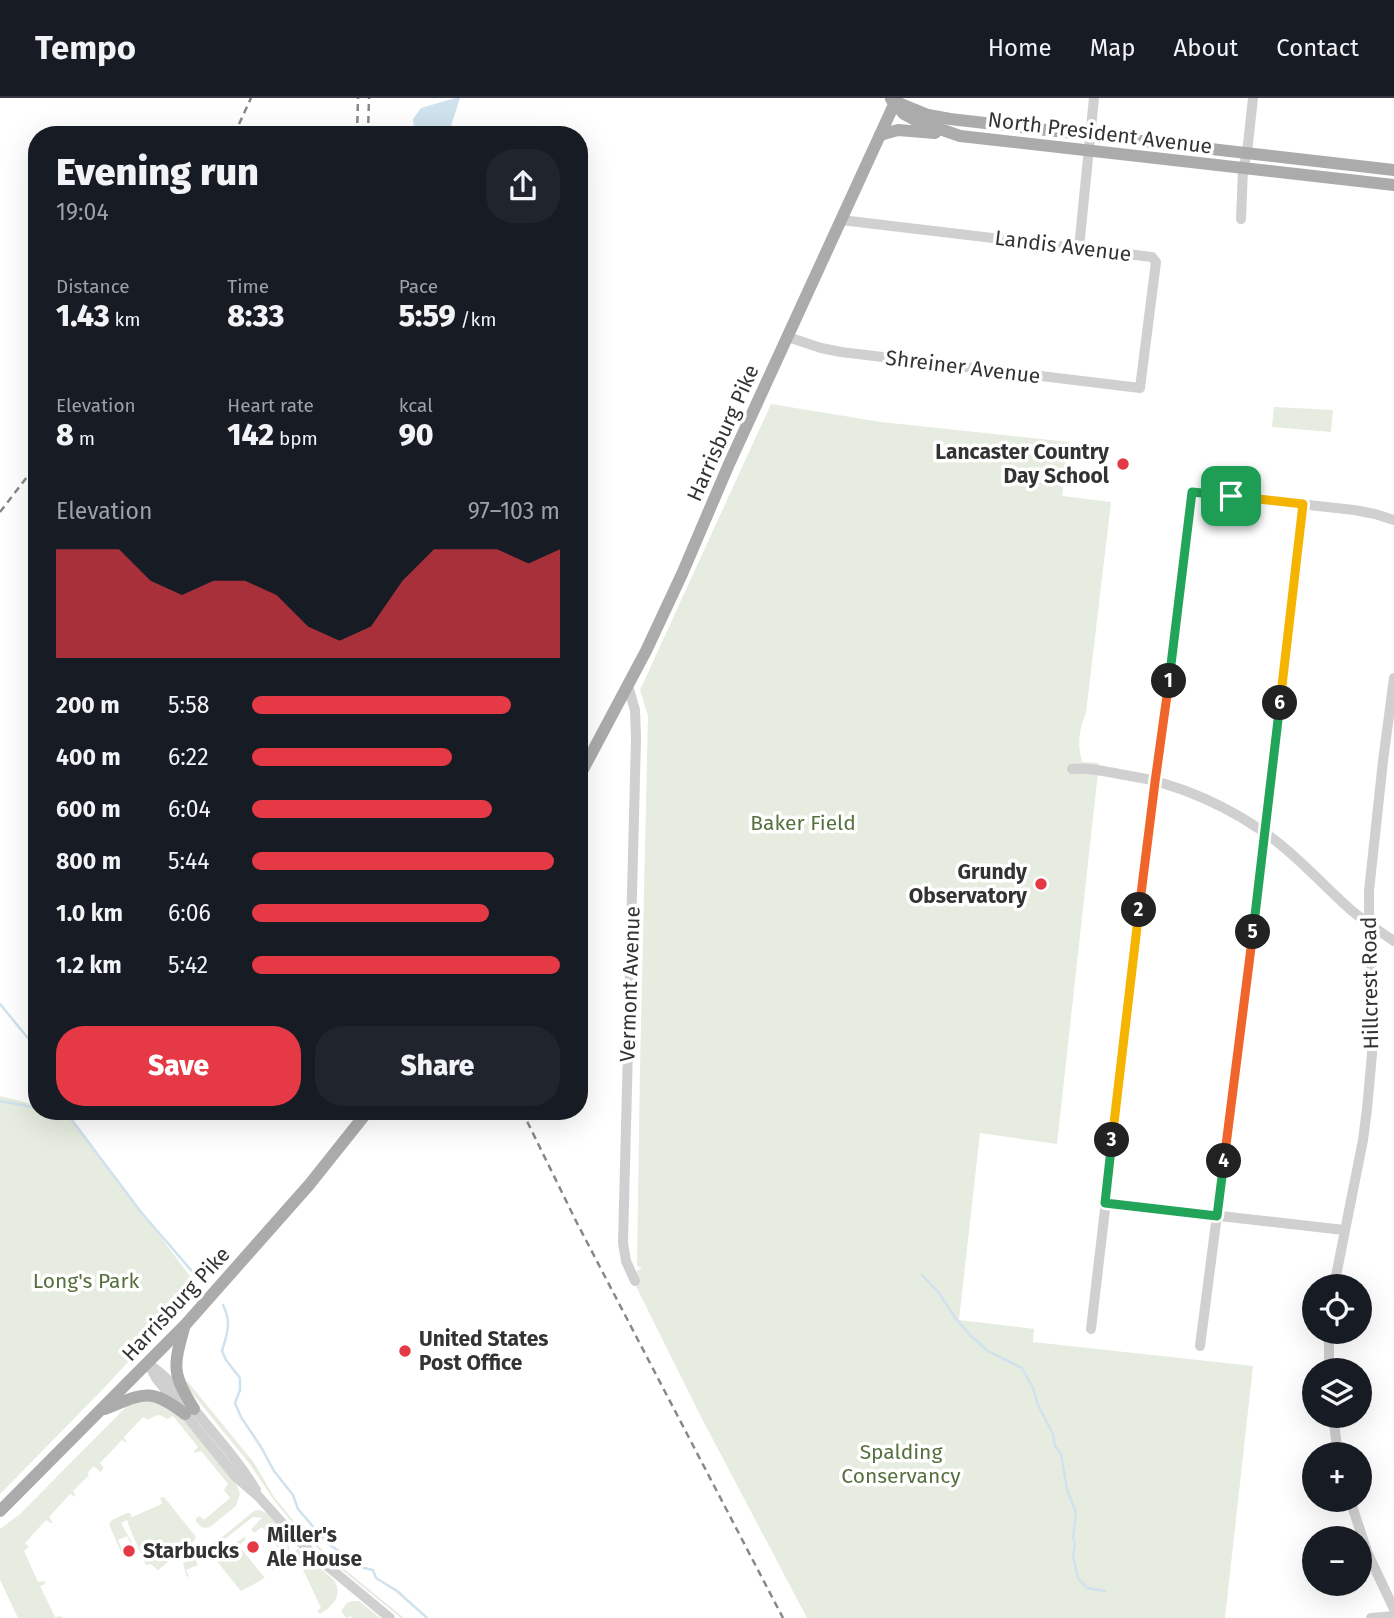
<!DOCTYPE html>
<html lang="en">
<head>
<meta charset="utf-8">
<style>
	body { margin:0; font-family:"Fira Sans",sans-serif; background:#20242c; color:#f1f3f6; height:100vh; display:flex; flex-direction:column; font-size:26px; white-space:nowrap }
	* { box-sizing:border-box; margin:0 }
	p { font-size:23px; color:#9ea1a6 }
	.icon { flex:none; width:38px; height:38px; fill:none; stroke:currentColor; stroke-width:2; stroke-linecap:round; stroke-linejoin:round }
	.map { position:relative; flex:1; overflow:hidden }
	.panel { position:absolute; left:28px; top:28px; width:560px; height:994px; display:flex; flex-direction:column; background:#171b24; border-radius:28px; box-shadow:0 7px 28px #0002 }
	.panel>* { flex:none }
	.buttons { position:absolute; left:1302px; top:1176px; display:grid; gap:14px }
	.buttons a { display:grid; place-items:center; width:70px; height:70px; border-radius:50%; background:#171b24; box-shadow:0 7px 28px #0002; font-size:35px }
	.pin { position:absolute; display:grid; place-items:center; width:60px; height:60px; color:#fff; margin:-30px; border-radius:14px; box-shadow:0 4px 10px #0006 }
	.km { position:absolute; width:35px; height:35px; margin:-18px; border-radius:50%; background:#222; color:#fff; font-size:19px; line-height:35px; text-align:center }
	.round { display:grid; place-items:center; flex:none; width:74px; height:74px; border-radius:28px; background:#20242c }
	.head { display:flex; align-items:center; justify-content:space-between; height:119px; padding:0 28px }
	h1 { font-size:38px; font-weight:800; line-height:52px }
	.figures { display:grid; grid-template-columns:repeat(3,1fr); gap:10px; height:119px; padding:7px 28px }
	.figures div { display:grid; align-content:center }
	.figures b { font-size:30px; font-weight:800 }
	.figures small { font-size:19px; font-weight:400 }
	.figures p { font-size:19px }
	.chart { height:196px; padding:14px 28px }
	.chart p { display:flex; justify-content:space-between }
	.chart svg { width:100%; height:126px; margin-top:7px; fill:#e63946; opacity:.7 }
	.action { display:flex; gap:14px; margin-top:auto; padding:14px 28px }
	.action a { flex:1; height:80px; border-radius:28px; background:#e63946; color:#fff; font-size:28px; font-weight:800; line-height:80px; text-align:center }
	.action a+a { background:#20242c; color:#f1f3f6 }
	ul { padding:0 28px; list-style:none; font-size:23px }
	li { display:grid; grid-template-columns:112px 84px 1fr; align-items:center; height:52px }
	li i { height:18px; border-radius:9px; background:#e63946 }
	header { display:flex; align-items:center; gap:42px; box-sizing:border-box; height:98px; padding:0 35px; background:#171b24; border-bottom:2px solid #363941 }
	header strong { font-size:33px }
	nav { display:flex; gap:38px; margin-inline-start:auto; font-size:24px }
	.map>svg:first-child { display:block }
</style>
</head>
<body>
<header>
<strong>Tempo</strong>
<nav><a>Home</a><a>Map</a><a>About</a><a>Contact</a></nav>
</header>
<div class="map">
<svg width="1394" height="1520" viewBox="0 0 1394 1520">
	<rect width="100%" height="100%" fill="#fff"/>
	<g fill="#e6ecdf">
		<path d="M771,306l110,18 188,20 -7,54 49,6 -25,211c-7,18 -9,29 -4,49l17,1 -42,381 -77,-11 -21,187 75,9 -1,13 220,24 -28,252h-418l-108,-205 -68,-137 11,-9 -5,-1 3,-198 8,-352 -8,-26z"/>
		<polygon points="1274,309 1333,312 1331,334 1272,329"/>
		<polygon points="0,998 37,1007 37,1013 61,1013 68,1015 198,1189 103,1291 0,1396"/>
		<polygon points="182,1283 188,1284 246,1355 254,1365 274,1399 297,1427 332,1461 404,1520 401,1520 325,1458 295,1428 273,1401 249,1365"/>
		<path d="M150,1300l30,18 56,67 4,11 -4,12 -26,21c-7,2 -10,0 -14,-6v-3l4,-2 4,4 26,-22 -6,-8 4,-6 -27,-33 -7,2v-2l4,-4 -25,-31 -6,3c-7,-5 -12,-5 -18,1l-6,-3 -19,20 3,6 -5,-3 -22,23 3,4v2l-3,3 -6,-6 -7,7 2,2 -16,16 3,6 -6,-3 -21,23 4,6h-2l-5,-3 -21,23 4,4 -5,4 14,31 7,-1v3l-5,2 15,31 6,-1 1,2h-44l-18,-38v-51l20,-15 108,-109z"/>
		<polygon points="164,1399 196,1439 194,1443 158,1472 151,1466 146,1467 128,1426 128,1422 122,1424 122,1427 135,1450 133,1450 127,1438 118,1442 124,1456 122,1456 109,1426 112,1422 127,1415 130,1415 132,1419 162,1406 160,1400"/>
		<path d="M258,1412c9,1 12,7 18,14 17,21 19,29 -4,47l-1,-1 2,-2 -8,-10 13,-11 -16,-20 -8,6 -3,-4c4,-3 7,-8 11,-11l-9,-1 -42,33c-6,0 -11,3 -16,8l3,7 -12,5 3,6 -2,1 -4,-13 16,-13 22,-13 33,-27z"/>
		<polygon points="244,1439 246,1441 239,1448 265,1480 241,1493 215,1461"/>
		<path d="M298,1451l36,31c9,15 -1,26 -14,34l-3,-3 4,-3 -21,-45 -5,1 -2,-2 3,-12z"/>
		<polygon points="352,1503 359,1503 380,1520 352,1520 351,1518 346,1520 341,1513 347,1505"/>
	</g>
	<polygon fill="#cfe2ee" points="455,0 460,0 448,37 415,37 413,21 421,10"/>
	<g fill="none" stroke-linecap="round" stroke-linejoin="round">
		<g stroke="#cfe2ee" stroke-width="2.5">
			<polyline points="0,906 32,945 37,956"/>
			<polyline points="0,1003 37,1010"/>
			<polyline points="52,1013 68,1017"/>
			<polyline points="65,1013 141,1114 202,1185"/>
			<polyline points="922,1177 939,1195 956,1221 971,1238 988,1253 1022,1270 1033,1290 1038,1307 1053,1336 1055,1348 1061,1356 1067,1391 1076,1415 1073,1441 1075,1445 1073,1457 1078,1480 1087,1490 1105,1493"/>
			<path d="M223,1207c9,18 4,29 -1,46l4,9 14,18v12l-5,13 6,14 20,30 13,24 19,24 5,14 29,34 37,25 9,2 3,8 21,13 30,27"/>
		</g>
		<g stroke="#d0d0d0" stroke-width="10">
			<polyline points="1241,121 1243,71 1247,55 1253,0"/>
			<polyline points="1079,150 1094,0"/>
			<polyline points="788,239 821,250 841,254 1140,290 1156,164 1152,159 841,122"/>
			<polyline points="628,588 635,612 636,640 623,1145 626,1163 635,1183"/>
			<path d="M1072,671c18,-2 36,3 53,6 54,8 108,33 151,66 27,21 49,46 75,69 13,11 28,21 43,31"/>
			<polyline points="1105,1105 1344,1132"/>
			<polyline points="1334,1188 1363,1042 1367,1011 1372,956 1373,901 1369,826 1369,793 1383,663 1394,580"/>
			<polyline points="1091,1231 1155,684 1166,614 1192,394 1354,412 1375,416 1394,422"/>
			<polyline points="1200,1248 1252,847 1264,735 1267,719 1302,406"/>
			<polyline points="148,1265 156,1280 236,1379 259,1399 292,1436 314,1457 390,1520"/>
			<path d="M151,1268c22,15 39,38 56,59 17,21 35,41 49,65"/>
			<polyline points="1329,1272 1329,1234"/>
			<polyline points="1333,1318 1338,1356"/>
			<polyline points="1350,1402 1368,1456 1394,1511"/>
			<polyline points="1371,1520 1394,1518"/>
		</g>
		<g stroke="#ababab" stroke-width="12">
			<polyline points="891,1 904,16 917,23 960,38 1394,87"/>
			<polyline points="896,4 928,17 950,21 1394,72"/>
			<polyline points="880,37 898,32 935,35"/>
			<polyline points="579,679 646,553 682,476 729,366 897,0"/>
			<path d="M184,1230c-11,39 -12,46 10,81"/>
			<path d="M105,1311c39,-16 45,-22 80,5"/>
			<polyline points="0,1413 186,1226 309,1087 368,1013"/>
		</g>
		<g stroke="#888" stroke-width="2.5" stroke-dasharray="7 5" stroke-linecap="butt">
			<polyline points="234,37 251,0"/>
			<polyline points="357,37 358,0"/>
			<polyline points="368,37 369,0"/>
			<polyline points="0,414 37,366"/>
			<polyline points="522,1013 577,1125 783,1520"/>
		</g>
	</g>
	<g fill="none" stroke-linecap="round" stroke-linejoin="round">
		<defs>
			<polyline id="split-1" points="1169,583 1192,394 1231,398"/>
			<polyline id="split-2" points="1139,812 1155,684 1169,583"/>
			<polyline id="split-3" points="1112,1042 1139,812"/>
			<polyline id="split-4" points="1112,1042 1105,1105 1217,1118 1224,1063"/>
			<polyline id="split-5" points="1224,1063 1253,834"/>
			<polyline id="split-6" points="1253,834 1280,605"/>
			<polyline id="split-7" points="1231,398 1303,406 1280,605"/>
		</defs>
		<use href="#split-1" stroke="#fff" stroke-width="14"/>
		<use href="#split-2" stroke="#fff" stroke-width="14"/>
		<use href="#split-3" stroke="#fff" stroke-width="14"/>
		<use href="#split-4" stroke="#fff" stroke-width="14"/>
		<use href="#split-5" stroke="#fff" stroke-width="14"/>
		<use href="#split-6" stroke="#fff" stroke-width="14"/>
		<use href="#split-7" stroke="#fff" stroke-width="14"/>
		<use href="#split-1" stroke="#22a559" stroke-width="9"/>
		<use href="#split-2" stroke="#f0652b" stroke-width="9"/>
		<use href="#split-3" stroke="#f5b400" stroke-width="9"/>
		<use href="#split-4" stroke="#22a559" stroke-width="9"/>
		<use href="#split-5" stroke="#f0652b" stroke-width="9"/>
		<use href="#split-6" stroke="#22a559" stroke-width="9"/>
		<use href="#split-7" stroke="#f5b400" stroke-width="9"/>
	</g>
	<g fill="#e63946" stroke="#fff" stroke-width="2.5">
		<circle cx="1123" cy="366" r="7"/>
		<circle cx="1041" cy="786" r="7"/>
		<circle cx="405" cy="1253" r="7"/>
		<circle cx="253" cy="1449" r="7"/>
		<circle cx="129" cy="1453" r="7"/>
	</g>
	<g text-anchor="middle" stroke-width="7" stroke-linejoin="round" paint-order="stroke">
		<g font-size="21" fill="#333" stroke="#fff">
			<text transform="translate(1100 35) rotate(7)" y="7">North President Avenue</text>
			<text transform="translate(1063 148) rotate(7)" y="7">Landis Avenue</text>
			<text transform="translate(963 269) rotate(7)" y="7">Shreiner Avenue</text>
			<text transform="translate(723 335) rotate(-66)" y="7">Harrisburg Pike</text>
			<text transform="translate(1370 885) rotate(-91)" y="7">Hillcrest Road</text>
			<text transform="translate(630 886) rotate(-88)" y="7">Vermont Avenue</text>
			<text transform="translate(176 1206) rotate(-47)" y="7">Harrisburg Pike</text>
		</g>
		<g font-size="21" font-weight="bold" fill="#333" stroke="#fff" text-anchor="start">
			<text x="1109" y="361" text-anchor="end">Lancaster Country<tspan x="1109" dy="24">Day School</tspan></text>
			<text x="1027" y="781" text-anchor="end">Grundy<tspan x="1027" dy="24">Observatory</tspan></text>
			<text x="419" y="1248">United States<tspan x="419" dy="24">Post Office</tspan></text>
			<text x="267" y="1444">Miller's<tspan x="267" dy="24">Ale House</tspan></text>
			<text x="143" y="1460">Starbucks</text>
		</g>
		<g font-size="21" fill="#56703f" stroke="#fff">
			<text x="803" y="732">Baker Field</text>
			<text x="86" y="1190">Long's Park</text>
			<text x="901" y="1361">Spalding<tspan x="901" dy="24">Conservancy</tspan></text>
		</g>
	</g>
</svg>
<div class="buttons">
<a><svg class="icon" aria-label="locate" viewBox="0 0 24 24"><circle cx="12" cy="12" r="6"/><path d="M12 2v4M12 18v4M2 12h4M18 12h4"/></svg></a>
<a><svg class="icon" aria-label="layers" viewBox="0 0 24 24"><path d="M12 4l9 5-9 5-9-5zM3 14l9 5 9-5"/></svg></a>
<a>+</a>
<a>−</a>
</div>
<div class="pin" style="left:1231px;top:398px;background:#1e9e55"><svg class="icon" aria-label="arrive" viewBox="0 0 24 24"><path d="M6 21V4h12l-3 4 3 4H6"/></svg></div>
<b class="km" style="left:1169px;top:583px">1</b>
<b class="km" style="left:1139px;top:812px">2</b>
<b class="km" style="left:1112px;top:1042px">3</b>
<b class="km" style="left:1224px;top:1063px">4</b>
<b class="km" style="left:1253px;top:834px">5</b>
<b class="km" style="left:1280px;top:605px">6</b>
<section class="panel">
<div class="head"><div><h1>Evening run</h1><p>19:04</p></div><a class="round"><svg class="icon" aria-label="share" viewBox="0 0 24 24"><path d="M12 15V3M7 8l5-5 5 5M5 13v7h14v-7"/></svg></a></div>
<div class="figures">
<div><p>Distance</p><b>1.43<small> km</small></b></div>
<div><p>Time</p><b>8:33</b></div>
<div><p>Pace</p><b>5:59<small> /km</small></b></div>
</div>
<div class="figures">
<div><p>Elevation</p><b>8<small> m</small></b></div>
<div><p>Heart rate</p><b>142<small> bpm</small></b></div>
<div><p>kcal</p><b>90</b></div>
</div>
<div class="chart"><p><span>Elevation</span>97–103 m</p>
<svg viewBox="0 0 160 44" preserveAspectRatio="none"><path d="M0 44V6L10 6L20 6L30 17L40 22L50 17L60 17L70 22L80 33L90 38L100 33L110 17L120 6L130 6L140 6L150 11L160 6V44z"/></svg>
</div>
<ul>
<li><b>200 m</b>5:58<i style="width:84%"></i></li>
<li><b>400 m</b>6:22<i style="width:65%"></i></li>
<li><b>600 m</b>6:04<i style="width:78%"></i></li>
<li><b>800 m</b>5:44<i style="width:98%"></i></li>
<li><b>1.0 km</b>6:06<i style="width:77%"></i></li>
<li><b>1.2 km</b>5:42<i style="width:100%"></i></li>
</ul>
<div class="action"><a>Save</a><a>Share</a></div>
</section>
</div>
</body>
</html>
